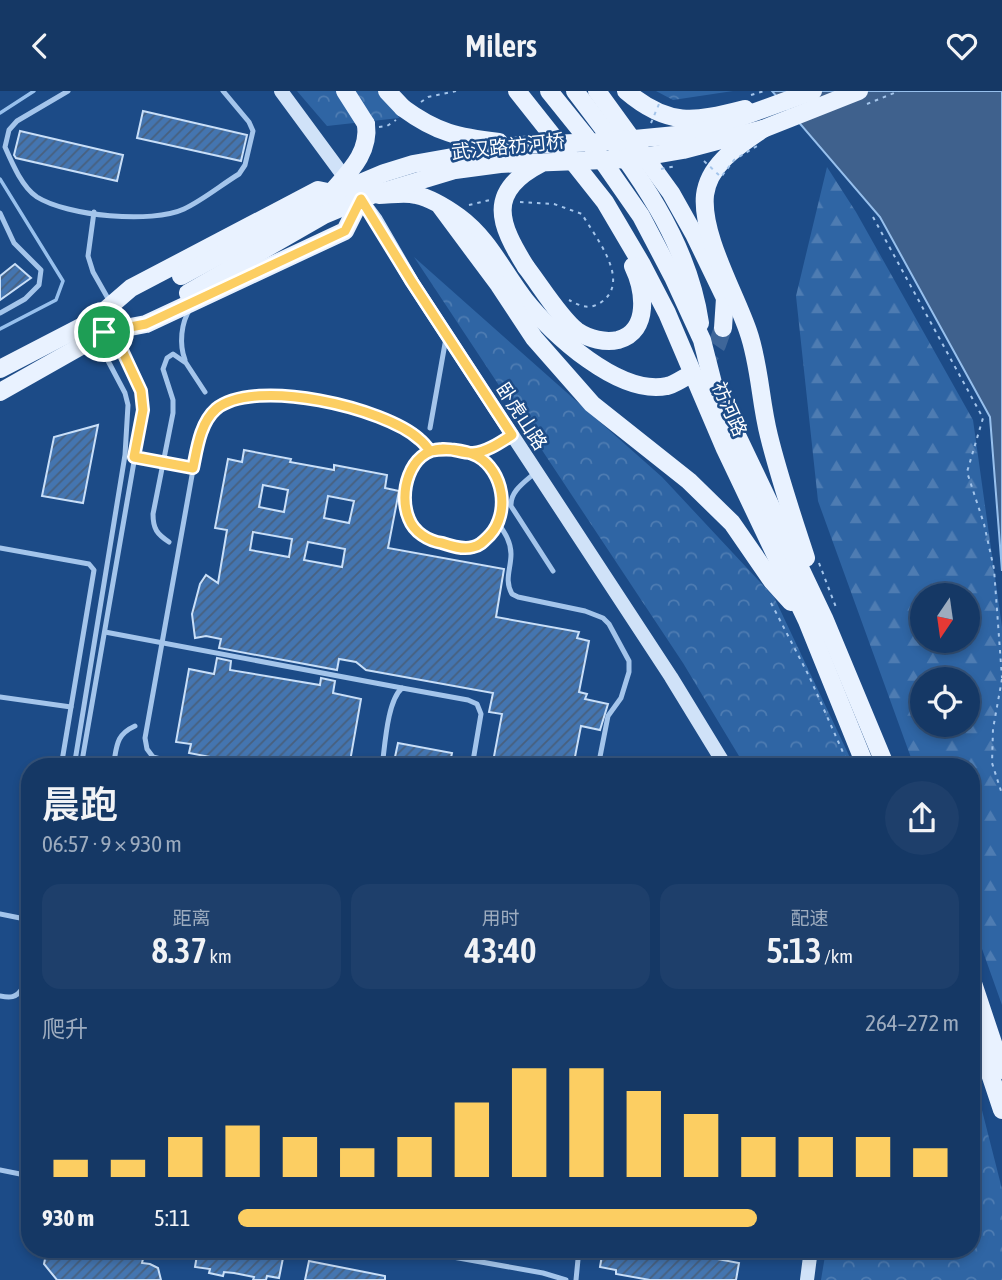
<!DOCTYPE html>
<html lang="zh">
<head>
<meta charset="utf-8">
<style>
	body { margin:0; font-family:"Asap Condensed","Noto Sans SC",sans-serif; background:#1e3f6b; color:#f1f3f6; height:100vh; display:flex; flex-direction:column; font-size:26px; white-space:nowrap }
	* { box-sizing:border-box; margin:0 }
	p { font-size:23px; color:#9dacbf }
	.icon { flex:none; width:38px; height:38px; fill:none; stroke:currentColor; stroke-width:2; stroke-linecap:round; stroke-linejoin:round }
	.map { position:relative; flex:1; overflow:hidden }
	.details { position:absolute; left:21px; top:667px; width:959px; height:500px; display:flex; flex-direction:column; background:#153865; border-radius:28px; box-shadow:0 4px 10px #0003,0 0 0 2px #345279 }
	.details>* { flex:none }
	.needle { width:46px; rotate:193deg }
	.fabs { position:absolute; left:910px; top:492px; display:grid; gap:14px }
	.fabs a { display:grid; place-items:center; width:70px; height:70px; border-radius:50%; background:#153865; box-shadow:0 4px 10px #0003,0 0 0 2px #345279; font-size:35px }
	.pin { position:absolute; display:grid; place-items:center; width:60px; height:60px; color:#fff; margin:-30px; border:4px solid #fff; border-radius:50%; box-shadow:0 2px 7px #0007 }
	.round { display:grid; place-items:center; flex:none; width:74px; height:74px; border-radius:37px; background:#1e3f6b }
	.overview { display:flex; align-items:center; justify-content:space-between; height:119px; padding:0 21px }
	h1 { font-size:38px; font-weight:600; line-height:52px }
	.stats { display:grid; grid-template-columns:repeat(3,1fr); gap:10px; height:119px; padding:7px 21px }
	.stats div { display:grid; align-content:center; border-radius:18px; background:#1e3f6b; text-align:center }
	.stats b { font-size:35px; font-weight:600 }
	.stats small { font-size:19px; font-weight:400 }
	.stats p { font-size:19px }
	.chart { height:196px; padding:14px 21px }
	.chart p { display:flex; justify-content:space-between }
	.chart svg { width:100%; height:126px; margin-top:7px; stroke:#fcce62; stroke-width:6 }
	ul { padding:0 21px; list-style:none; font-size:23px }
	li { display:grid; grid-template-columns:112px 84px 1fr; align-items:center; height:52px }
	li i { height:18px; border-radius:9px; background:#fcce62 }
	header { display:flex; justify-content:space-between; align-items:center; height:91px; padding:0 21px; background:#153865; font-size:32px; font-weight:600 }
	.map>svg:first-child { display:block }
</style>
</head>
<body>
<header><svg class="icon" aria-label="back" viewBox="0 0 24 24"><path d="M15 5l-7 7 7 7"/></svg>Milers<svg class="icon" aria-label="heart" viewBox="0 0 24 24"><path d="M12 20l-8-8c-3-5 5-10 8-4 3-6 11-1 8 4z"/></svg></header>
<div class="map">
<svg width="1002" height="1189" viewBox="0 0 1002 1189">
	<defs>
		<pattern id="forest-firs" width="22" height="20" patternUnits="userSpaceOnUse" patternTransform="scale(1.75)"><rect width="22" height="20" fill="#2f65a4"/><path d="M5 1l3.5 6h-7zM16 11l3.5 6h-7z" fill="#4e7cb2"/></pattern>
		<pattern id="park-crowns" width="20" height="18" patternUnits="userSpaceOnUse" patternTransform="scale(1.75)"><rect width="20" height="18" fill="#2f65a4"/><path d="M2 6a3 3 0 1 1 6 0M12 15a3 3 0 1 1 6 0" fill="none" stroke="#4e7cb2"/></pattern>
		<pattern id="building-hatch" width="6" height="6" patternUnits="userSpaceOnUse" patternTransform="scale(1.75)"><rect width="6" height="6" fill="#4475b0"/><path d="M-1 1l2-2M0 6l6-6M5 7l2-2" fill="none" stroke="#48607e"/></pattern>
	</defs>
	<rect width="100%" height="100%" fill="#1c4b87"/>
	<path fill="url(#forest-firs)" fill-rule="evenodd" d="M827,76l29,45 117,208 29,207v378l-31,-87v-151l-57,-1 -96,-265 -22,-205zM922,504h46v46h-46zM922,588h46v46h-46z"/>
	<g fill="url(#park-crowns)">
		<polygon points="297,0 390,0 399,27 327,35"/>
		<polygon points="656,0 733,0 673,9"/>
		<polygon points="414,166 662,386 774,506 854,675 745,675 683,572"/>
		<polygon points="971,976 1002,1098 1002,1189 821,1189 826,1159 971,1158"/>
	</g>
	<polygon fill="#3f618d" stroke="#97c0ed" stroke-width="2" points="772,0 1002,0 1002,480 990,326 880,126"/>
	<g fill="none" stroke-linecap="round" stroke-linejoin="round">
		<g stroke="#97c0ed" stroke-width="3.5">
			<polyline points="0,22 34,0"/>
			<polyline points="0,88 63,190 56,209 0,238"/>
		</g>
	</g>
	<g fill="url(#building-hatch)" stroke="#c9dff8" stroke-width="2" fill-rule="evenodd">
		<polygon points="143,20 247,44 241,70 137,47"/>
		<polygon points="20,40 123,64 117,90 16,67 14,64"/>
		<polygon points="15,173 31,187 0,209 0,185"/>
		<polygon points="98,334 83,412 42,405 54,346"/>
		<path d="M244,359l47,9 -1,3 44,8v-5l53,10 -2,13 14,3 -11,57 116,21 -8,48 83,15 -2,6 12,3 -10,51 8,2 -2,5 23,5 -8,26 -19,-4 -8,41h-81l10,-53 -13,-2 4,-19 -127,-23 -10,-8 -17,-3 -2,11 -118,-22 2,-9 -15,-3 -11,2 -3,-24 8,-30 6,-9 12,8 9,-53 -12,-2 13,-69 14,3zM263,394l25,5 -4,22 -25,-5zM328,405l26,5 -5,22 -25,-5zM253,441l39,7 -3,18 -39,-7zM308,451l37,7 -3,18 -38,-7z"/>
		<polygon points="217,567 231,570 230,579 320,594 321,587 335,590 333,602 361,608 349,676 263,676 189,662 191,653 176,651 189,578 214,583"/>
		<polygon points="398,652 452,662 449,676 395,666"/>
		<polygon points="47,1158 113,1158 144,1164 142,1172 150,1173 158,1177 161,1189 57,1189 44,1173"/>
		<polygon points="198,1158 235,1158 283,1167 279,1187 267,1185 266,1189 253,1189 254,1186 234,1182 224,1181 223,1185 209,1182 210,1178 195,1176"/>
		<polygon points="603,1158 664,1158 739,1172 736,1189 650,1189 616,1183 616,1179 600,1176"/>
		<polygon points="309,1170 385,1185 385,1189 305,1189"/>
	</g>
	<g fill="none" stroke-linecap="round" stroke-linejoin="round">
		<polyline stroke="#3e6699" stroke-width="18" stroke-dasharray="18 9" stroke-linecap="butt" points="701,277 717,254 723,237"/>
		<g stroke="#a4c5eb" stroke-width="2" stroke-dasharray="3.5 5" stroke-linecap="butt">
			<polyline points="751,4 764,0"/>
			<polyline points="421,11 428,6 456,0"/>
			<polyline points="379,36 387,35 396,29"/>
			<path d="M520,111l34,2 28,10c13,23 51,68 18,89 -11,7 -20,3 -31,-3"/>
			<polyline points="469,114 490,109"/>
			<polyline points="873,126 983,327 967,381 984,433 994,478 1002,587"/>
			<polyline points="819,472 837,519"/>
			<polyline points="771,512 809,585 846,668"/>
			<polyline points="1002,588 993,638 992,672 1002,703"/>
		</g>
		<g stroke="#a4c5eb" stroke-width="5">
			<path d="M68,0l-51,30 -8,9 -4,17c7,16 17,40 32,50 30,19 115,27 147,12 19,-9 37,-24 55,-35l6,-9 8,-34 -4,-9 -26,-31"/>
			<polyline points="94,121 88,165 93,181 110,211"/>
			<polyline points="0,122 14,152 41,179 39,194 25,208 0,222"/>
			<path d="M185,269c-6,-16 -4,-37 5,-51"/>
			<polyline points="430,337 446,247"/>
			<path d="M468,362c37,14 47,68 13,91 -8,5 -18,4 -27,2 -25,-5 -50,-16 -50,-46 0,-16 7,-37 22,-47 15,-10 31,1 47,0 13,-1 27,-11 39,-18"/>
			<polyline points="131,365 193,377"/>
			<path d="M536,381c-11,10 -26,19 -25,34l42,65"/>
			<path d="M498,432c7,10 13,19 13,31 0,15 -7,26 1,40l6,3 67,14 18,7 6,6 20,37v11l-8,26 -13,18 -10,51"/>
			<path d="M169,451c-12,-8 -16,-13 -16,-28l20,-101v-13l-10,-31 4,-11 6,-4 13,9 19,29"/>
			<polyline points="0,457 89,473 94,479 61,676"/>
			<polyline points="105,541 402,597"/>
			<polyline points="0,606 71,616"/>
			<polyline points="74,676 125,364 128,314 125,302 97,249"/>
			<path d="M81,676l62,-357c-2,-28 -16,-57 -37,-75"/>
			<path d="M113,676c4,-20 2,-32 22,-41"/>
			<path d="M190,676l-37,-10 -6,-8 -2,-11 51,-285c4,-15 7,-33 19,-44 39,-33 170,-1 204,30 4,3 8,8 11,12"/>
			<path d="M382,676c3,-21 5,-66 20,-79l66,12 9,4 4,10 -9,53"/>
			<polyline points="0,823 30,829"/>
			<path d="M0,905c10,2 16,2 22,-7l8,-44"/>
			<polyline points="0,1079 30,1085"/>
			<polyline points="408,1158 543,1182 566,1189"/>
			<polyline points="576,1189 579,1158"/>
		</g>
		<g stroke="#d0e2f8" stroke-width="14">
			<polyline points="281,0 376,129 412,191 671,586 726,676"/>
			<polyline points="807,1189 811,1158"/>
		</g>
		<g stroke="#e9f2ff" stroke-width="18">
			<polyline points="345,0 366,33"/>
			<polyline points="387,0 403,17"/>
			<polyline points="517,0 605,111 641,172 667,222 725,358 807,530 866,676"/>
			<polyline points="549,0 586,46 641,125 673,186 702,249 714,296 824,527 886,676"/>
			<path d="M575,0c53,70 112,142 125,232"/>
			<polyline points="597,0 671,102 694,143 725,207 723,237"/>
			<path d="M626,0c42,36 68,31 119,18"/>
			<path d="M763,38c-24,17 -54,34 -58,66 -4,40 30,98 43,136 12,34 12,70 21,105 10,41 24,82 37,122"/>
			<path d="M379,104c11,0 26,-3 37,0 14,3 32,14 43,22 30,22 44,55 66,83 27,34 94,96 142,86 6,-1 13,-6 19,-9"/>
			<polyline points="441,116 499,194 534,247 592,313 689,390 732,432 772,490 791,511"/>
			<path d="M526,176c14,18 34,51 51,64 12,8 28,12 41,9 33,-9 26,-51 15,-74"/>
			<polyline points="95,228 131,197 318,99 361,108 345,140 146,233 104,241"/>
			<polyline points="0,278 106,223"/>
			<polyline points="0,301 113,237"/>
			<polyline points="971,886 1002,979"/>
			<polyline points="971,926 1002,1019"/>
		</g>
		<g stroke="#a4c5eb" stroke-width="2" stroke-dasharray="3.5 5" stroke-linecap="butt">
			<polyline points="867,13 899,0"/>
			<polyline points="651,32 659,13"/>
			<polyline points="704,70 721,86 734,69 757,55"/>
			<polyline points="661,78 676,75"/>
		</g>
		<g stroke="#e9f2ff" stroke-width="18">
			<path d="M403,17c34,25 55,29 96,34"/>
			<path d="M331,102c18,-21 39,-40 35,-69"/>
			<path d="M526,176c-27,-43 -40,-75 14,-103"/>
			<polyline points="181,185 327,106 384,82 413,73 520,54 603,51 697,42 813,0"/>
			<polyline points="188,202 324,124 372,104 455,79 500,73 631,68 683,59 763,38 859,0"/>
		</g>
	</g>
	<g fill="none" stroke-linecap="round" stroke-linejoin="round">
		<defs>
			<path id="route" d="M104,241l16,14 21,45 2,19 -9,47 59,11c4,-19 7,-45 23,-59 39,-32 169,-1 203,30 4,3 8,8 11,12 15,-3 33,-2 47,5 27,15 33,57 13,79 -5,5 -10,11 -17,12 -10,3 -22,-1 -31,-4 -14,-2 -28,-11 -33,-24 -11,-25 0,-69 33,-70 11,-1 21,5 31,4 14,-1 28,-11 39,-18l-100,-153 -51,-83 -16,32 -199,93 -42,8"/>
		</defs>
		<use href="#route" stroke="#fff" stroke-width="14"/>
		<use href="#route" stroke="#fcce62" stroke-width="9"/>
	</g>
	<g text-anchor="middle" stroke-width="5" stroke-linejoin="round" paint-order="stroke">
		<g font-size="19" fill="#fff" stroke="#1c4b87">
			<text transform="translate(508 55) rotate(-6)" y="7">武汉路祊河桥</text>
			<text transform="translate(730 318) rotate(66)" y="7">祊河路</text>
			<text transform="translate(522 325) rotate(57)" y="7">卧虎山路</text>
		</g>
	</g>
</svg>
<div class="fabs">
<a><svg class="needle" viewBox="-14 -14 28 28"><path d="M0-13l5 13h-10z" fill="#e53935"/><path d="M0 13l5-13h-10z" fill="#9dacbf"/></svg></a>
<a><svg class="icon" aria-label="locate" viewBox="0 0 24 24"><circle cx="12" cy="12" r="6"/><path d="M12 2v4M12 18v4M2 12h4M18 12h4"/></svg></a>
</div>
<div class="pin" style="left:104px;top:241px;background:#1e9e55"><svg class="icon" aria-label="arrive" viewBox="0 0 24 24"><path d="M6 21V4h12l-3 4 3 4H6"/></svg></div>
<section class="details">
<div class="overview"><div><h1>晨跑</h1><p>06:57 · 9 × 930 m</p></div><a class="round"><svg class="icon" aria-label="share" viewBox="0 0 24 24"><path d="M12 15V3M7 8l5-5 5 5M5 13v7h14v-7"/></svg></a></div>
<div class="stats">
<div><p>距离</p><b>8.37<small> km</small></b></div>
<div><p>用时</p><b>43:40</b></div>
<div><p>配速</p><b>5:13<small> /km</small></b></div>
</div>
<div class="chart"><p><span>爬升</span>264–272 m</p>
<svg viewBox="0 0 160 44" preserveAspectRatio="none"><path d="M5 44V38M15 44V38M25 44V30M35 44V26M45 44V30M55 44V34M65 44V30M75 44V18M85 44V6M95 44V6M105 44V14M115 44V22M125 44V30M135 44V30M145 44V30M155 44V34"/></svg>
</div>
<ul>
<li><b>930 m</b>5:11<i style="width:72%"></i></li>
</ul>
</section>
</div>
</body>
</html>
